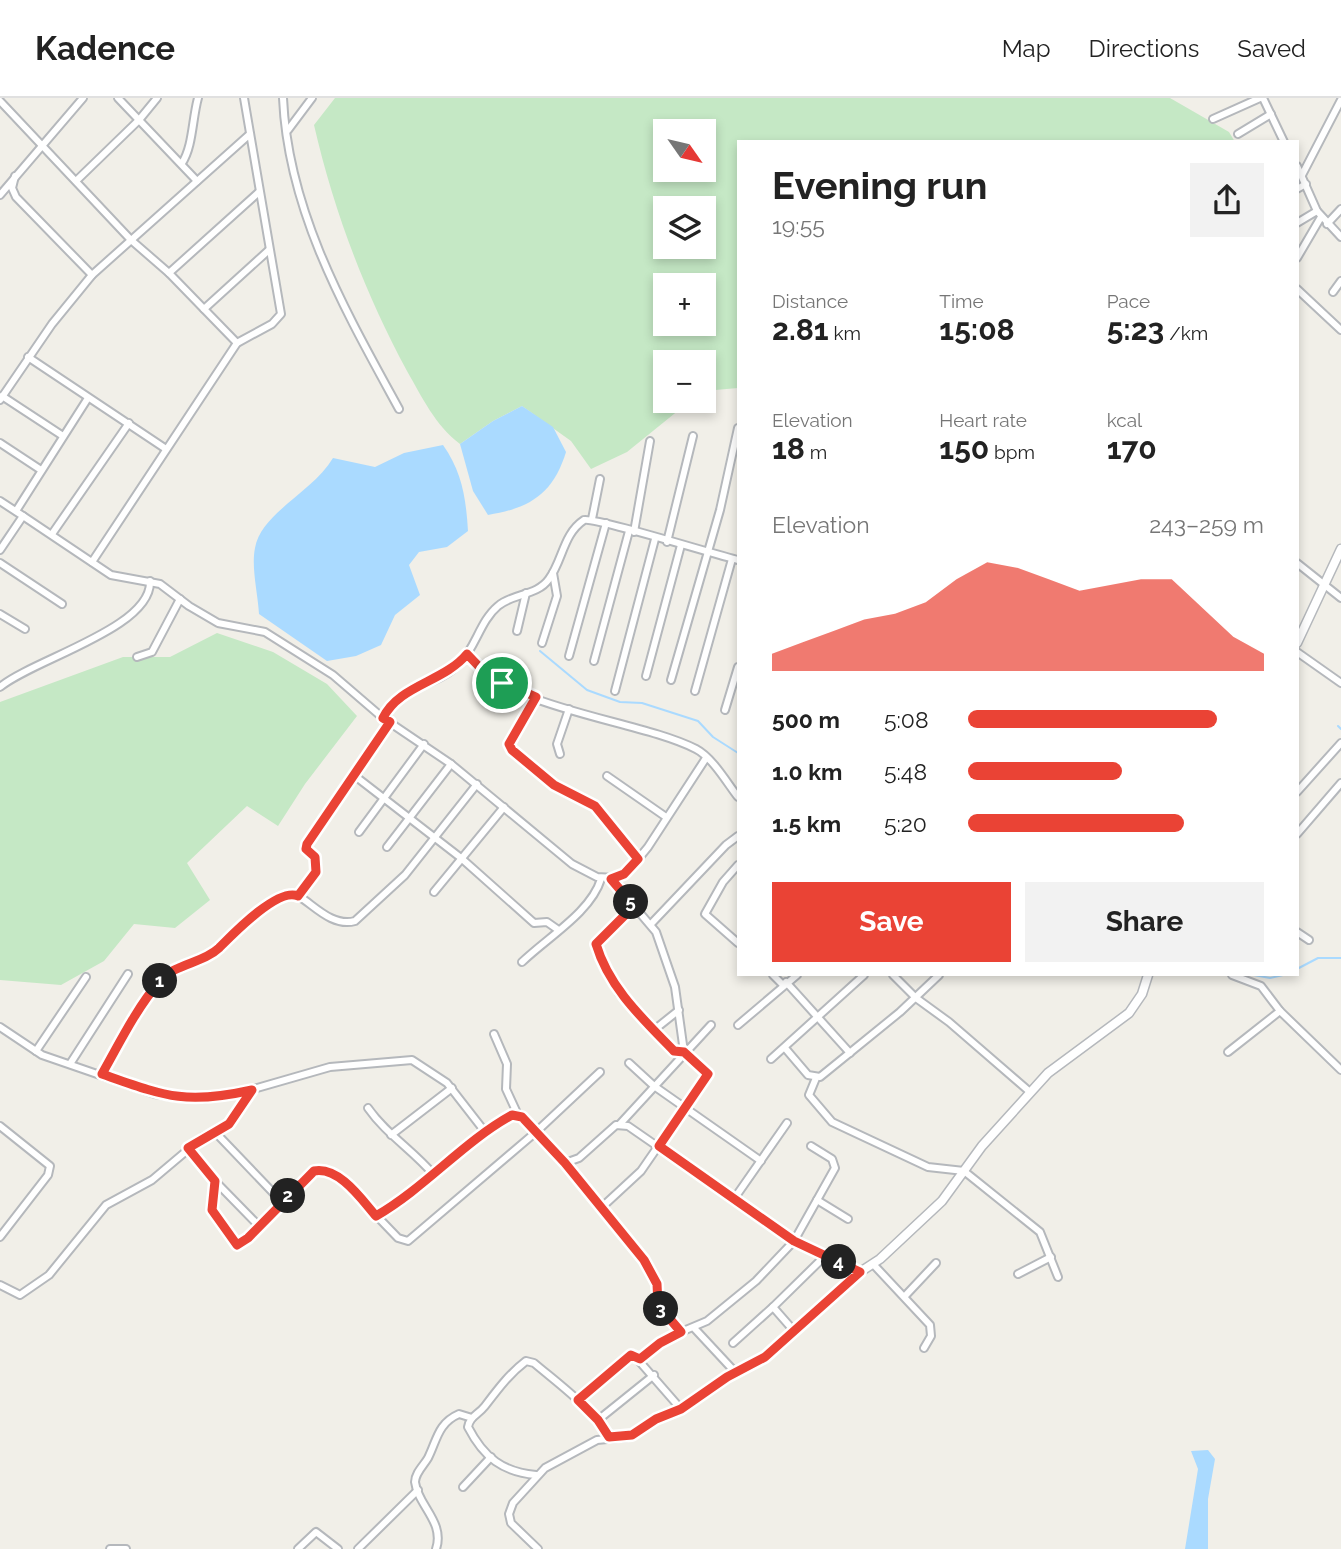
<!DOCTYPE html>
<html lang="en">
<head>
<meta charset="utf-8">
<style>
	body { margin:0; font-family:Raleway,sans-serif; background:#f2f2f2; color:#222; height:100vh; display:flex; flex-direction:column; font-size:26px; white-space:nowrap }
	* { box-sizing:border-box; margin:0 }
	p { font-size:23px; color:#767676 }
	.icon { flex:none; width:38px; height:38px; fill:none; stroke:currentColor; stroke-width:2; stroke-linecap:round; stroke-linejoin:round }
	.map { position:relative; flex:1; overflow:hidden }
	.drawer { position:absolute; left:737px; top:42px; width:562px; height:836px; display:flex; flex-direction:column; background:#fff; border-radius:0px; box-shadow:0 4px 10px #0003 }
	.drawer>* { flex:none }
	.needle { width:46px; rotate:124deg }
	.buttons { position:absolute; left:653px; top:21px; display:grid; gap:14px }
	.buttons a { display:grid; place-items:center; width:63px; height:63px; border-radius:0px; background:#fff; box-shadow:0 4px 10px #0003; font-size:35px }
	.pin { position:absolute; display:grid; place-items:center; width:60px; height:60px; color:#fff; margin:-30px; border:4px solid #fff; border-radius:50%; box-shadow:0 2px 7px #0007 }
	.km { position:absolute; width:35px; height:35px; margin:-18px; border-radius:50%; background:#222; color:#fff; font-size:19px; line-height:35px; text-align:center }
	.round { display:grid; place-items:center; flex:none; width:74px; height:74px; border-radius:0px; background:#f2f2f2 }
	.overview { display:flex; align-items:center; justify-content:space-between; height:119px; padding:0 35px }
	h1 { font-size:38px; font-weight:700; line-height:52px }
	.stats { display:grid; grid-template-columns:repeat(3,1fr); gap:10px; height:119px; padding:7px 35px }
	.stats div { display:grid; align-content:center }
	.stats b { font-size:30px; font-weight:700 }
	.stats small { font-size:19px; font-weight:400 }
	.stats p { font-size:19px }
	.chart { height:196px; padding:14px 35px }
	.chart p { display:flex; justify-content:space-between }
	.chart svg { width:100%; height:126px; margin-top:7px; fill:#ea4335; opacity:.7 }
	.action { display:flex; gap:14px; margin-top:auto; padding:14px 35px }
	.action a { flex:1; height:80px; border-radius:0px; background:#ea4335; color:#fff; font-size:28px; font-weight:700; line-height:80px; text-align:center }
	.action a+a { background:#f2f2f2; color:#222 }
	ul { padding:0 35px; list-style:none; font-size:23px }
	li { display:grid; grid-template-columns:112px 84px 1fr; align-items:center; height:52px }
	li i { height:18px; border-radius:9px; background:#ea4335 }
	header { display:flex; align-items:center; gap:42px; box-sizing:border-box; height:98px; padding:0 35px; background:#fff; border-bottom:2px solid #e0e0e0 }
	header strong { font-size:33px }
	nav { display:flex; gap:38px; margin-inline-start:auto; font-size:24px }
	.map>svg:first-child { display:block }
</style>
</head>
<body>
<header>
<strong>Kadence</strong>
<nav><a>Map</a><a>Directions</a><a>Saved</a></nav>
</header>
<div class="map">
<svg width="1341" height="1451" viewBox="0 0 1341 1451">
	<rect width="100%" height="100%" fill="#f1efe8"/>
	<g fill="#c5e8c5" fill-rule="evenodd">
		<path d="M335,0h835l59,34 6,10h-497v246l-34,3v-29h-39v39h25l-63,51 -36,17 -20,-28 -49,-35 -29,15 -33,23c-25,-19 -38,-47 -53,-73 -42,-78 -73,-159 -93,-246zM665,33h39v39h-39zM665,110h39v39h-39zM665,187h39v39h-39z"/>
		<polygon points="217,535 273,554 327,586 357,618 305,686 278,728 247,708 187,765 210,802 175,830 134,826 104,863 61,887 0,882 0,604 123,559 170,559"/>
	</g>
	<g fill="#aadaff">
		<path d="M522,308l31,21 13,25c-13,42 -36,56 -78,63l-15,-24 -13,-47 33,-23z"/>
		<path d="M443,347c19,27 23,53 25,86l-21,16 -28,5 -10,13 11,30 -25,20 -14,30 -25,11 -29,5 -68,-47c-1,-20 -8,-47 -4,-66 6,-35 58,-56 78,-90l42,9 29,-14z"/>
		<polygon points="1208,1352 1215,1361 1208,1401 1208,1451 1185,1451 1198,1371 1191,1353"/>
	</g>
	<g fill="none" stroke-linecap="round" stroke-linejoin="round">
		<g stroke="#aadaff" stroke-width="2">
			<polyline points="540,553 587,592 620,604 642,605 698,623 713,639 738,655"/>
			<polyline points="1338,628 1341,631"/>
			<polyline points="1297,871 1318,860 1341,860"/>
			<polyline points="1254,877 1270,880 1283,877"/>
		</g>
		<defs>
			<g id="minor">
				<polyline points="118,0 197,83"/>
				<path d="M283,0c5,114 63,214 116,311"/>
				<polyline points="1263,0 1284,44"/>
				<polyline points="0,3 131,142 169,175 237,245"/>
				<polyline points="1213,21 1260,0"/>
				<polyline points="288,32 312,0"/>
				<polyline points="1238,36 1271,16"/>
				<path d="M182,65c11,-17 10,-43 16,-65"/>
				<polyline points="1297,68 1317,113 1341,139"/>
				<polyline points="1302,77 1341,2"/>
				<polyline points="15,78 12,90 16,99 92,177"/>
				<polyline points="76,83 139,22 157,0"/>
				<polyline points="1297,91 1306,86"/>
				<polyline points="0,97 83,0"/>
				<polyline points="1297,125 1317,113"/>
				<polyline points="1327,126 1341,111"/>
				<polyline points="1297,160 1321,119"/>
				<polyline points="169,175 259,94"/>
				<polyline points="1297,191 1341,232"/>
				<polyline points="1333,194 1341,183"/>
				<polyline points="204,211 269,152"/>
				<polyline points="28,259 166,351"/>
				<polyline points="2,298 63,338"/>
				<polyline points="0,302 52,226 92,177 250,36"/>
				<polyline points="0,345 41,372"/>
				<polyline points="0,403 23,418 0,452"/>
				<polyline points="16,413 88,300"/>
				<polyline points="23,418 111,477 160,486 189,508 218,525 265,534 333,577 383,620 451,666 572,766 597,779 615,780 630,771 648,749 706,660"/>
				<polyline points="592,421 600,381"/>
				<polyline points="634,434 650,343"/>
				<polyline points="52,436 129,325"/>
				<polyline points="667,444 693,338"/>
				<polyline points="92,464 237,245 272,226 281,216 244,0"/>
				<polyline points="0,465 62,506"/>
				<polyline points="1297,465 1341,500"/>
				<polyline points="0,516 25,531"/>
				<polyline points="517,533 526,495"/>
				<polyline points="542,545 557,498 553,475"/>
				<polyline points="1297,554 1341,585"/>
				<path d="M467,556c38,56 170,65 229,95 17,9 31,34 42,48"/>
				<polyline points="569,558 606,425"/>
				<polyline points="137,559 152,554 180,501"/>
				<polyline points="594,563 629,433"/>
				<polyline points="646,578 681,447"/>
				<polyline points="671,582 720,412 738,330"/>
				<path d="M0,589c34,-28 152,-59 150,-106"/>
				<polyline points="615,593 655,441"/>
				<polyline points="695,593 732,461"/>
				<polyline points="536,599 509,648 554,687 595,708 638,761"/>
				<polyline points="725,612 738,569"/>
				<path d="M383,620c15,-32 54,-31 77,-55 16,-16 20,-42 38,-57 15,-13 39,-10 51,-27 14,-19 14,-45 35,-59 11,-3 132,35 154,40"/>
				<polyline points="560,656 557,646 569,611"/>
				<polyline points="355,678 461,760 534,825 547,824 557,831"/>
				<polyline points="607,678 666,719"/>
				<polyline points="1297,694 1341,645"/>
				<polyline points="359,734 424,646"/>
				<polyline points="1297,736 1341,685"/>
				<polyline points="387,749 451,666"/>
				<polyline points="738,767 723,784 705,816 738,845"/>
				<polyline points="434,794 504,709"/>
				<polyline points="298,798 315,774 315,759 306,751 307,746 390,624"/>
				<polyline points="634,808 596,846 619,895 654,932"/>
				<polyline points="651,826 726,747 738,738"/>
				<polyline points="1297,834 1309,842"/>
				<path d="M522,864c26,-25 69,-50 79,-83"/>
				<polyline points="773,877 783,887"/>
				<polyline points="893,877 916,900 949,924 1030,994"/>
				<polyline points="1232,877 1261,888 1280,913 1341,972"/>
				<polyline points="786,884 850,955"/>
				<polyline points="679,912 654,932 674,953 684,954"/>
				<polyline points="738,927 797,877"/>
				<polyline points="0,929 42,957 155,996 180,1000 201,1001 236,996 330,969 412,962 447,985 482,1030 489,1032 509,1018 518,1017 565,1065 579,1060 616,1027 628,1028 794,1143 860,1174 773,1253 727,1279 681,1311 657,1321 628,1339 597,1342 545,1370 513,1405 509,1416 511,1425 538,1451"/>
				<polyline points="494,936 507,966 506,991 518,1017"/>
				<polyline points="785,950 808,977 820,979 900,914 939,877"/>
				<polyline points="36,953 86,879"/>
				<polyline points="1228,954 1280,913"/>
				<polyline points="771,961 864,877"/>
				<polyline points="629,965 654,988 761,1063"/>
				<polyline points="70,966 128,876"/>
				<path d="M102,976c14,-24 43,-82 63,-99 15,-12 37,-14 52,-26 23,-17 42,-46 72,-55 14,-4 37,35 66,27l50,-46 72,-91"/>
				<polyline points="816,980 809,997 832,1024 928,1069 964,1073 1040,1134 1058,1179"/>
				<path d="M368,1010c18,26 45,42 66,67"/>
				<polyline points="620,1026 711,927"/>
				<polyline points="0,1028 50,1068 48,1077 0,1139"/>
				<polyline points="215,1034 282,1104"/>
				<polyline points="391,1037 452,990"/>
				<polyline points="188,1050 215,1083 212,1112 237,1147 248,1140 309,1077 320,1072 330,1075 348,1088 398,1140 408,1143 536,1034 600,974"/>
				<polyline points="565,1065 652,1174 657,1186 658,1207 681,1234"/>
				<polyline points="215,1083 259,1128"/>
				<polyline points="734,1101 787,1025"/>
				<polyline points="817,1102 848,1121"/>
				<polyline points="601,1110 641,1073 708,976 684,954 675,889 656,834 611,781"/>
				<polyline points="376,1118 408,1098 487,1032"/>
				<polyline points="873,1166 930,1227 931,1238 924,1250"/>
				<polyline points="1018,1176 1051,1159"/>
				<polyline points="0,1187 20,1197 49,1177 106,1107 152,1082 203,1039 229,1026 252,992"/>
				<polyline points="905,1198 936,1165"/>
				<polyline points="773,1209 825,1158"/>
				<polyline points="695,1231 735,1274"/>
				<polyline points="733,1245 773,1209 794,1233"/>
				<polyline points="640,1261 669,1239 707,1223 756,1183 794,1143 835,1070 832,1061 811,1048"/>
				<polyline points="578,1302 633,1256 681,1311"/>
				<polyline points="598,1322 654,1277"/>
				<path d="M536,1377c-33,-3 -52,-17 -68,-48 2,-11 10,-12 17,-21 13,-17 24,-32 41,-45l8,2c26,22 57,44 75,74"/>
				<polyline points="463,1389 491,1359"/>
				<polyline points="110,1451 126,1451"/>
				<polyline points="298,1451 316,1434 338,1451"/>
				<polyline points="358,1451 418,1392"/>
				<path d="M436,1451c9,-27 -18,-43 -21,-67 0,-9 9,-17 13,-24 9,-18 10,-35 31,-44l13,4"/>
			</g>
			<g id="tertiary">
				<polyline points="1297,545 1341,451"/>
				<polyline points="860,1174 880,1161 942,1103 982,1048 1048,975 1129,915 1142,896 1148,877"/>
			</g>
		</defs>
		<use href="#minor" stroke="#b5b8bc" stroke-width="10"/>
		<use href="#tertiary" stroke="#b5b8bc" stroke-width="11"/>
		<use href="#minor" stroke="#fff" stroke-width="6"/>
		<use href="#tertiary" stroke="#fff" stroke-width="8"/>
	</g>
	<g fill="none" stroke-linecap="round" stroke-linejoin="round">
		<defs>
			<path id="route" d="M467,556l21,22 48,21 -27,47 3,6 42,35 41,21 43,53 -14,15 -13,5 23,27 -38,38c13,44 47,75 78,107l10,1 24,22 -49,72 135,95 66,31 -95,85 -38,20 -46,32 -25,10 -24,16 -23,2 -11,-17 -20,-20 53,-45 9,4 20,-16 21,-11 -23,-27 -1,-21 -13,-24 -79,-97 -43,-46 -10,-2c-49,27 -86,72 -136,101 -14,-16 -37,-50 -62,-45l-66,67 -11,7 -25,-35 3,-29 -27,-33 41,-24 23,-34c-67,15 -87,6 -150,-16 17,-30 34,-65 57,-92 16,-19 43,-18 60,-34 14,-14 59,-61 79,-52l18,-24 -1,-15 -9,-8 1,-5 83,-122 -7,-4c16,-33 61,-36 84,-64z"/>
		</defs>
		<use href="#route" stroke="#fff" stroke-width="14"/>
		<use href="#route" stroke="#ea4335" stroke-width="9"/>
	</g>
</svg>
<div class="buttons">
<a><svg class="needle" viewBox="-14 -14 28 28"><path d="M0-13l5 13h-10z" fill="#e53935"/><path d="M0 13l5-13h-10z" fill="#767676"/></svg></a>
<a><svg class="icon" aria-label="layers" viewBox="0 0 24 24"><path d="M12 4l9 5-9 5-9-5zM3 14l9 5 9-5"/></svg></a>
<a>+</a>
<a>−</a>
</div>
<div class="pin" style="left:502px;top:585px;background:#1e9e55"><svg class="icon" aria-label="arrive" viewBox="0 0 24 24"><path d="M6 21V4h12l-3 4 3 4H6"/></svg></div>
<b class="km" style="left:160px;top:883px">1</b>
<b class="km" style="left:288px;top:1098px">2</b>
<b class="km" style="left:661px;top:1211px">3</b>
<b class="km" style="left:839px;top:1164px">4</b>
<b class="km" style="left:631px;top:804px">5</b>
<section class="drawer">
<div class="overview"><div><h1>Evening run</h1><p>19:55</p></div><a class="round"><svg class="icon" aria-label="share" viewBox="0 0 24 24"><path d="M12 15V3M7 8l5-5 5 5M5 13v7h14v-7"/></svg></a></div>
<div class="stats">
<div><p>Distance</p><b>2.81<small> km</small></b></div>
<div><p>Time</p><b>15:08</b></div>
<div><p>Pace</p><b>5:23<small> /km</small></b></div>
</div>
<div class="stats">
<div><p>Elevation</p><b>18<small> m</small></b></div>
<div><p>Heart rate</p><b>150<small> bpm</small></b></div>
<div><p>kcal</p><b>170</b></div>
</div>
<div class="chart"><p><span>Elevation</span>243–259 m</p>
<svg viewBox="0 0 160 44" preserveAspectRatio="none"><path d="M0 44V38L10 34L20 30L30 26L40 24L50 20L60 12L70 6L80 8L90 12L100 16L110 14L120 12L130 12L140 22L150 32L160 38V44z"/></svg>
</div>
<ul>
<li><b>500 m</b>5:08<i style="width:84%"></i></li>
<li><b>1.0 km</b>5:48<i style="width:52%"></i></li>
<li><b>1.5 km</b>5:20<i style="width:73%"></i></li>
</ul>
<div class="action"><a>Save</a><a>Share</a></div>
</section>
</div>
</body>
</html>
